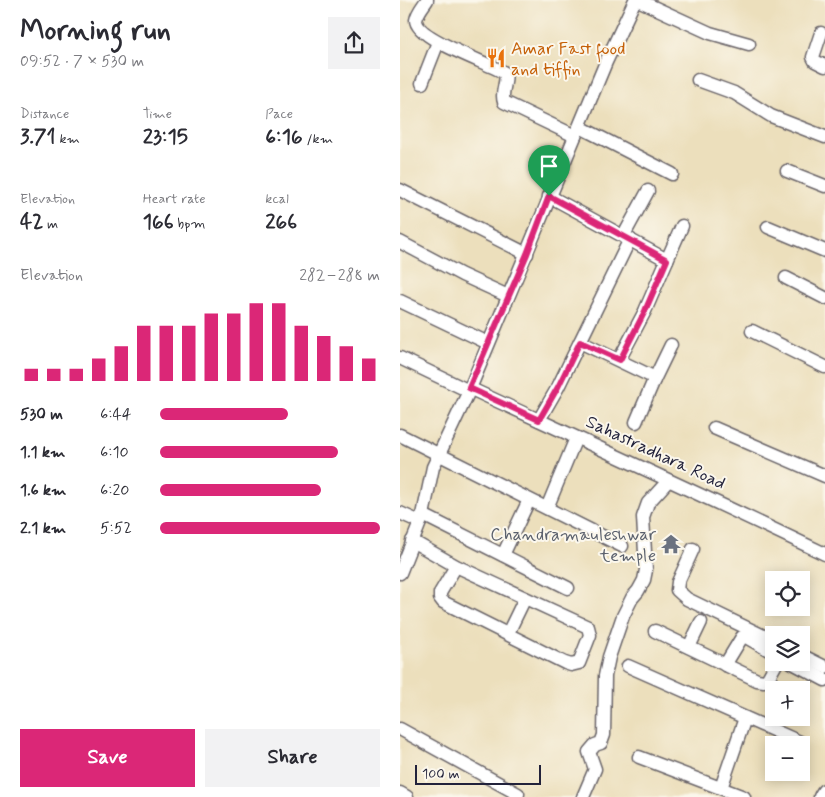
<!DOCTYPE html>
<html lang="en">
<head>
<meta charset="utf-8">
<style>
	body { margin:0; font-family:Mynerve,sans-serif; background:#f2f2f3; color:#2b2b33; height:100vh; display:flex; flex-direction:column; font-size:19px; white-space:nowrap }
	* { box-sizing:border-box; margin:0 }
	p { font-size:16px; color:#7c7c81 }
	.icon { flex:none; width:28px; height:28px; fill:none; stroke:currentColor; stroke-width:2; stroke-linecap:round; stroke-linejoin:round }
	.map { position:relative; flex:1; overflow:hidden }
	.sheet { display:flex; flex-direction:column; background:#fff; width:400px }
	.sheet>* { flex:none }
	.tools { position:absolute; left:365px; top:571px; display:grid; gap:10px }
	.tools a { display:grid; place-items:center; width:45px; height:45px; border-radius:0px; background:#fff; box-shadow:0 2px 12px #0003; font-size:25px }
	.scale { position:absolute; left:15px; bottom:12px; width:126px; box-sizing:border-box; padding-left:5px; border:2px solid #22223b; border-top:0; font-size:14px; line-height:18px; white-space:nowrap; color:#22223b; -webkit-text-stroke:4px #fbf7ec; paint-order:stroke }
	.pin { position:absolute; display:grid; place-items:center; width:42px; height:42px; color:#fff; margin:-51px -21px; border-radius:50% 50% 50% 0; rotate:-45deg; box-shadow:0 0 5px #0007 }
	.pin .icon { rotate:45deg }
	.round { display:grid; place-items:center; flex:none; width:52px; height:52px; border-radius:0px; background:#f2f2f3 }
	.headline { display:flex; align-items:center; justify-content:space-between; height:85px; padding:0 20px }
	h1 { font-size:28px; font-weight:800; line-height:38px }
	.metrics { display:grid; grid-template-columns:repeat(3,1fr); gap:8px; height:85px; padding:5px 20px }
	.metrics div { display:grid; align-content:center }
	.metrics b { font-size:21px; font-weight:800 }
	.metrics small { font-size:14px; font-weight:400 }
	.metrics p { font-size:14px }
	.chart { height:140px; padding:10px 20px }
	.chart p { display:flex; justify-content:space-between }
	.chart svg { width:100%; height:90px; margin-top:5px; stroke:#db2777; stroke-width:6 }
	.action { display:flex; gap:10px; margin-top:auto; padding:10px 20px }
	.action a { flex:1; height:58px; border-radius:0px; background:#db2777; color:#fff; font-size:20px; font-weight:800; line-height:58px; text-align:center }
	.action a+a { background:#f2f2f3; color:#2b2b33 }
	ul { padding:0 20px; list-style:none; font-size:16px }
	li { display:grid; grid-template-columns:80px 60px 1fr; align-items:center; height:38px }
	li i { height:12px; border-radius:6px; background:#db2777 }
	main { display:flex; flex:1; min-height:0 }
	.map>svg:first-child { display:block }
</style>
</head>
<body>
<main>
<section class="sheet">
<div class="headline"><div><h1>Morning run</h1><p>09:52 · 7 × 530 m</p></div><a class="round"><svg class="icon" aria-label="share" viewBox="0 0 24 24"><path d="M12 15V3M7 8l5-5 5 5M5 13v7h14v-7"/></svg></a></div>
<div class="metrics">
<div><p>Distance</p><b>3.71<small> km</small></b></div>
<div><p>Time</p><b>23:15</b></div>
<div><p>Pace</p><b>6:16<small> /km</small></b></div>
</div>
<div class="metrics">
<div><p>Elevation</p><b>42<small> m</small></b></div>
<div><p>Heart rate</p><b>166<small> bpm</small></b></div>
<div><p>kcal</p><b>266</b></div>
</div>
<div class="chart"><p><span>Elevation</span>282–288 m</p>
<svg viewBox="0 0 160 44" preserveAspectRatio="none"><path d="M5 44V38M15 44V38M25 44V38M35 44V33M45 44V27M55 44V17M65 44V17M75 44V17M85 44V11M95 44V11M105 44V6M115 44V6M125 44V17M135 44V22M145 44V27M155 44V33"/></svg>
</div>
<ul>
<li><b>530 m</b>6:44<i style="width:58%"></i></li>
<li><b>1.1 km</b>6:10<i style="width:81%"></i></li>
<li><b>1.6 km</b>6:20<i style="width:73%"></i></li>
<li><b>2.1 km</b>5:52<i style="width:100%"></i></li>
</ul>
<div class="action"><a>Save</a><a>Share</a></div>
</section>
<div class="map">
<svg width="425" height="797" viewBox="0 0 425 797">
	<rect width="100%" height="100%" fill="#fbf7ec"/>
	<filter id="ink" filterUnits="userSpaceOnUse"><feTurbulence type="fractalNoise" baseFrequency=".02" numOctaves="2"/><feDisplacementMap in="SourceGraphic" scale="10" xChannelSelector="R" yChannelSelector="G"/><feConvolveMatrix kernelMatrix="1 2 1 2 8 2 1 2 1" color-interpolation-filters="sRGB"/></filter>
	<filter id="wash" filterUnits="userSpaceOnUse"><feTurbulence type="fractalNoise" baseFrequency=".0096" numOctaves="4" result="noise"/><feDisplacementMap in="SourceGraphic" scale="20" xChannelSelector="R" yChannelSelector="G"/><feGaussianBlur stdDeviation="1.12" result="paint"/><feColorMatrix in="noise" values="0 0 0 0 0 0 0 0 0 0 0 0 0 0 0 0 0 1.4 0 .05"/><feComposite in="paint" operator="in"/></filter>
	<g filter="url(#wash)">
		<rect width="100%" height="100%" fill="#ecdfbc"/>
	</g>
	<g filter="url(#ink)">
		<g fill="none" stroke-linecap="round" stroke-linejoin="round">
			<defs>
				<g id="minor">
					<path d="M27,0c-4,6 -10,13 -11,20 0,19 73,43 89,53 3,9 -5,19 -1,29l71,34"/>
					<polyline points="238,0 310,33 349,44"/>
					<polyline points="421,33 413,57 415,61 425,66"/>
					<polyline points="298,80 334,93 371,116 425,137"/>
					<polyline points="22,83 38,42"/>
					<polyline points="180,127 272,174"/>
					<polyline points="387,171 425,186"/>
					<polyline points="0,190 127,254"/>
					<polyline points="149,196 267,260 245,311 219,360"/>
					<polyline points="368,227 425,251"/>
					<polyline points="224,235 248,191"/>
					<polyline points="0,242 62,275 108,296"/>
					<polyline points="267,260 282,226"/>
					<polyline points="386,278 425,298"/>
					<polyline points="0,301 88,343"/>
					<polyline points="352,331 425,367"/>
					<polyline points="180,342 253,377 254,380 236,422"/>
					<polyline points="0,358 69,391"/>
					<polyline points="254,380 271,345"/>
					<path d="M69,388c119,55 238,109 356,166"/>
					<polyline points="139,420 158,387 230,239"/>
					<polyline points="314,428 425,476"/>
					<polyline points="0,435 222,546"/>
					<polyline points="147,508 176,438"/>
					<polyline points="0,513 20,522"/>
					<polyline points="23,515 168,588"/>
					<polyline points="12,541 56,566 188,627 190,635 179,663 171,665 165,663 43,602 40,598 40,593 56,566"/>
					<polyline points="293,549 278,582 277,590 287,599 374,641"/>
					<polyline points="103,555 129,500"/>
					<polyline points="0,573 23,515 33,467 69,391 206,62 235,0"/>
					<polyline points="255,631 357,680 364,681 367,680 377,662"/>
					<polyline points="108,633 125,598"/>
					<polyline points="289,647 301,622"/>
					<polyline points="401,655 425,667"/>
					<polyline points="391,662 425,680"/>
					<polyline points="325,665 342,637 346,637 374,653"/>
					<polyline points="228,666 400,742"/>
					<polyline points="0,729 118,794"/>
					<polyline points="239,757 344,797"/>
					<polyline points="321,788 345,718"/>
					<polyline points="0,793 7,797"/>
					<polyline points="183,797 195,769 189,752 195,745 201,743 204,735 205,676 209,657 223,616 232,598 238,591 244,580 246,570 243,517 248,503 268,481"/>
				</g>
				<polyline id="major" points="422,797 425,792"/>
			</defs>
			<use href="#minor" stroke="#696468" stroke-width="15"/>
			<use href="#major" stroke="#696468" stroke-width="19"/>
			<use href="#minor" stroke="#fff" stroke-width="12"/>
			<use href="#major" stroke="#fff" stroke-width="16"/>
		</g>
	</g>
	<g fill="none" stroke-linecap="round" stroke-linejoin="round" filter="url(#ink)">
		<defs>
			<polygon id="route" points="149,196 267,260 245,311 220,360 180,342 158,387 139,420 69,388 127,254"/>
		</defs>
		<use href="#route" stroke="#fff" stroke-width="10"/>
		<use href="#route" stroke="#db2777" stroke-width="6"/>
	</g>
	<defs>
		<symbol id="restaurant-bare" viewBox="-9 -9 18 18"><path d="M-5-6h1v4h1v-4h1v4h1v-4h1v5L-1.5 .5V6h-2V.5L-5-1ZM5-6V6H3V1.5H1.5Q1.5-4 5-6Z" fill="#e8710a" stroke="#fbf7ec" stroke-width="2.5" paint-order="stroke"/></symbol>
		<symbol id="temple-bare" viewBox="-9 -9 18 18"><path d="M0-6L5-2H3V0L6.5 2.5H4V6H1.5V3h-3V6H-4V2.5H-6.5L-3 0V-2H-5Z" fill="#6b7280" stroke="#fbf7ec" stroke-width="2.5" paint-order="stroke"/></symbol>
	</defs>
	<g fill-rule="evenodd">
		<use href="#restaurant-bare" x="82" y="44" width="28" height="28"/>
		<use href="#temple-bare" x="257" y="530" width="28" height="28"/>
	</g>
	<g text-anchor="middle" stroke-width="4" stroke-linejoin="round" paint-order="stroke">
		<g font-size="18" fill="#c56008" stroke="#fbf7ec" text-anchor="start">
			<text x="111" y="54">Amar Fast food<tspan x="111" dy="21">and tiffin</tspan></text>
		</g>
		<g font-size="18" fill="#22223b" stroke="#fbf7ec">
			<text transform="translate(256 452) rotate(25)" y="6">Sahastradhara Road</text>
		</g>
		<g font-size="18" fill="#5b616d" stroke="#fbf7ec" text-anchor="end">
			<text x="256" y="540">Chandramauleshwar<tspan x="256" dy="21">temple</tspan></text>
		</g>
	</g>
</svg>
<div class="tools">
<a><svg class="icon" aria-label="locate" viewBox="0 0 24 24"><circle cx="12" cy="12" r="6"/><path d="M12 2v4M12 18v4M2 12h4M18 12h4"/></svg></a>
<a><svg class="icon" aria-label="layers" viewBox="0 0 24 24"><path d="M12 4l9 5-9 5-9-5zM3 14l9 5 9-5"/></svg></a>
<a>+</a>
<a>−</a>
</div>
<div class="scale">100 m</div>
<div class="pin" style="left:149px;top:196px;background:#1e9e55"><svg class="icon" aria-label="arrive" viewBox="0 0 24 24"><path d="M6 21V4h12l-3 4 3 4H6"/></svg></div>
</div>
</main>
</body>
</html>
